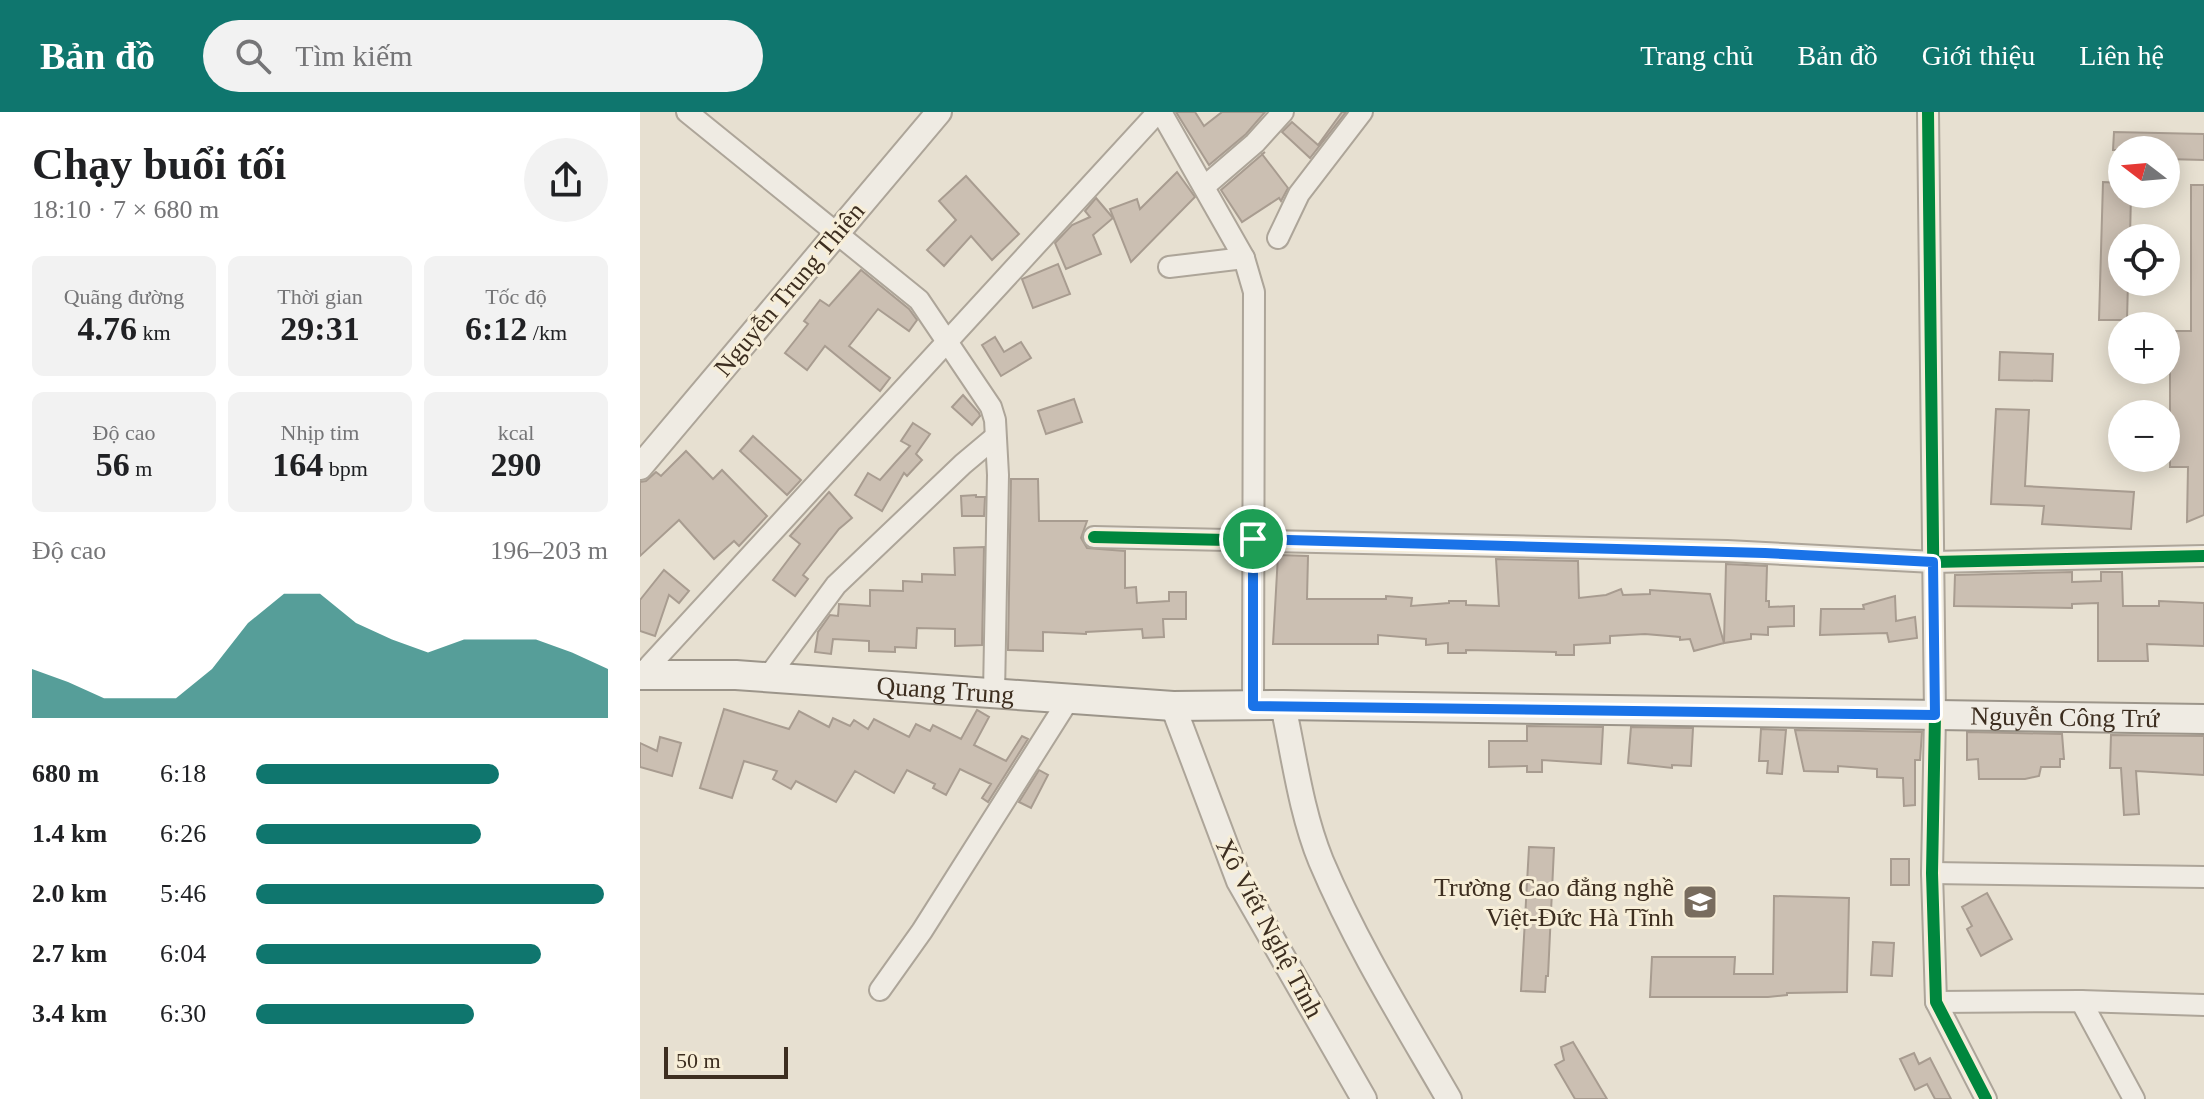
<!DOCTYPE html>
<html lang="vi">
<head>
<meta charset="utf-8">
<style>
	body { margin:0; font-family:"Times New Roman",serif; background:#f2f2f2; color:#202124; height:100vh; display:flex; flex-direction:column; font-size:30px; white-space:nowrap }
	* { box-sizing:border-box; margin:0 }
	p { font-size:26px; color:#757577 }
	.icon { flex:none; width:44px; height:44px; fill:none; stroke:currentColor; stroke-width:2; stroke-linecap:round; stroke-linejoin:round }
	.map { position:relative; flex:1; overflow:hidden }
	.drawer { display:flex; flex-direction:column; background:#fff; width:640px }
	.drawer>* { flex:none }
	.needle { width:52px; rotate:286deg }
	.fabs { position:absolute; left:1468px; top:24px; display:grid; gap:16px }
	.fabs a { display:grid; place-items:center; width:72px; height:72px; border-radius:50%; background:#fff; box-shadow:0 4px 20px #0003; font-size:40px }
	.scale { position:absolute; left:24px; bottom:20px; width:124px; box-sizing:border-box; padding-left:8px; border:4px solid #3d2e20; border-top:0; font-size:22px; line-height:28px; white-space:nowrap; color:#3d2e20; -webkit-text-stroke:6px #f7eed8; paint-order:stroke }
	.pin { position:absolute; display:grid; place-items:center; width:68px; height:68px; color:#fff; margin:-34px; border:4px solid #fff; border-radius:50%; box-shadow:0 2px 8px #0007 }
	.round { display:grid; place-items:center; flex:none; width:84px; height:84px; border-radius:42px; background:#f2f2f2 }
	.headline { display:flex; align-items:center; justify-content:space-between; height:136px; padding:0 32px }
	h1 { font-size:44px; font-weight:800; line-height:60px }
	.metrics { display:grid; grid-template-columns:repeat(3,1fr); gap:12px; height:136px; padding:8px 32px }
	.metrics div { display:grid; align-content:center; border-radius:12px; background:#f2f2f2; text-align:center }
	.metrics b { font-size:34px; font-weight:800 }
	.metrics small { font-size:22px; font-weight:400 }
	.metrics p { font-size:22px }
	.chart { height:224px; padding:16px 32px }
	.chart p { display:flex; justify-content:space-between }
	.chart svg { width:100%; height:144px; margin-top:8px; fill:#0f766e; opacity:.7 }
	ul { padding:0 32px; list-style:none; font-size:26px }
	li { display:grid; grid-template-columns:128px 96px 1fr; align-items:center; height:60px }
	li i { height:20px; border-radius:10px; background:#0f766e }
	header { display:flex; align-items:center; gap:48px; box-sizing:border-box; height:112px; padding:0 40px; background:#0f766e; color:#fff }
	header strong { font-size:38px }
	nav { display:flex; gap:44px; margin-inline-start:auto; font-size:28px }
	.search { width:560px; height:72px; background:#f2f2f2; display:flex; align-items:center; gap:20px; box-sizing:border-box; padding:0 28px; border-radius:44px; color:#757577; font-size:30px }
	main { display:flex; flex:1; min-height:0 }
	.map>svg:first-child { display:block }
</style>
</head>
<body>
<header>
<strong>Bản đồ</strong>
<div class="search"><svg class="icon" aria-label="search" viewBox="0 0 24 24"><circle cx="10" cy="10" r="6"/><path d="M15 15l6 6"/></svg>Tìm kiếm</div>
<nav><a>Trang chủ</a><a>Bản đồ</a><a>Giới thiệu</a><a>Liên hệ</a></nav>
</header>
<main>
<section class="drawer">
<div class="headline"><div><h1>Chạy buổi tối</h1><p>18:10 · 7 × 680 m</p></div><a class="round"><svg class="icon" aria-label="share" viewBox="0 0 24 24"><path d="M12 15V3M7 8l5-5 5 5M5 13v7h14v-7"/></svg></a></div>
<div class="metrics">
<div><p>Quãng đường</p><b>4.76<small> km</small></b></div>
<div><p>Thời gian</p><b>29:31</b></div>
<div><p>Tốc độ</p><b>6:12<small> /km</small></b></div>
</div>
<div class="metrics">
<div><p>Độ cao</p><b>56<small> m</small></b></div>
<div><p>Nhịp tim</p><b>164<small> bpm</small></b></div>
<div><p>kcal</p><b>290</b></div>
</div>
<div class="chart"><p><span>Độ cao</span>196–203 m</p>
<svg viewBox="0 0 160 44" preserveAspectRatio="none"><path d="M0 44V29L10 33L20 38L30 38L40 38L50 29L60 15L70 6L80 6L90 15L100 20L110 24L120 20L130 20L140 20L150 24L160 29V44z"/></svg>
</div>
<ul>
<li><b>680 m</b>6:18<i style="width:69%"></i></li>
<li><b>1.4 km</b>6:26<i style="width:64%"></i></li>
<li><b>2.0 km</b>5:46<i style="width:99%"></i></li>
<li><b>2.7 km</b>6:04<i style="width:81%"></i></li>
<li><b>3.4 km</b>6:30<i style="width:62%"></i></li>
</ul>
</section>
<div class="map">
<svg width="1564" height="987" viewBox="0 0 1564 987">
	<rect width="100%" height="100%" fill="#e7e0d1"/>
	<g fill="#cbbfb2" stroke="#a89c90" stroke-width="2">
		<polygon points="536,0 555,0 564,14 582,0 625,0 606,22 569,53"/>
		<polygon points="702,0 706,0 670,46 642,20 652,10 678,33"/>
		<polygon points="1474,20 1564,22 1564,48 1526,47 1526,38 1473,38"/>
		<polygon points="625,40 622,42 648,76 641,89 639,86 602,110 581,78"/>
		<polygon points="537,60 555,85 491,150 470,97 497,87 500,97"/>
		<polygon points="326,64 379,122 352,148 331,124 304,154 287,138 316,108 299,89"/>
		<polygon points="1463,70 1482,71 1482,82 1491,82 1490,126 1482,126 1482,170 1488,170 1487,208 1459,208"/>
		<polygon points="1551,73 1564,73 1564,403 1547,410 1548,355 1530,355 1530,219 1551,219"/>
		<polygon points="456,86 473,106 453,123 461,142 426,157 415,131 432,113 450,105 445,99"/>
		<polygon points="418,152 430,182 393,196 382,167"/>
		<polygon points="221,158 269,197 277,208 269,219 238,197 209,234 250,266 240,279 185,234 167,258 145,241 168,212 164,209 180,188 189,194"/>
		<polygon points="355,225 364,240 381,230 391,246 361,264 342,233"/>
		<polygon points="1360,240 1413,242 1412,269 1359,268"/>
		<polygon points="323,283 339,301 340,304 332,313 312,295"/>
		<polygon points="434,287 442,310 406,322 398,299"/>
		<polygon points="1356,297 1389,298 1385,374 1494,380 1491,417 1402,412 1404,394 1351,392"/>
		<polygon points="273,311 290,322 276,342 282,348 267,364 264,361 242,399 215,383 228,361 240,368 270,334 261,329"/>
		<polygon points="113,324 161,368 147,383 100,339"/>
		<polygon points="46,339 73,367 82,358 127,404 99,434 94,429 74,447 39,408 0,444 0,370 6,369 16,360 21,364"/>
		<polygon points="371,367 398,367 399,409 447,409 441,426 447,436 485,439 485,476 496,475 497,491 529,489 529,480 546,480 546,507 523,507 524,525 503,526 502,517 446,520 446,522 403,520 403,539 368,538"/>
		<polygon points="189,380 212,406 199,417 163,463 168,467 155,484 133,468 160,432 150,424"/>
		<polygon points="336,383 336,385 345,385 344,404 322,404 321,384"/>
		<polygon points="344,435 342,533 315,534 315,517 277,516 276,536 255,535 255,540 229,539 229,529 193,527 191,542 175,540 178,520 190,503 198,504 199,492 230,494 230,478 263,479 263,469 282,470 282,462 315,463 314,436"/>
		<polygon points="638,443 668,444 667,487 746,487 746,484 772,486 771,494 809,491 809,489 826,489 826,493 859,494 856,447 938,449 939,486 966,483 981,477 983,483 1010,482 1010,478 1070,482 1084,531 1054,539 1050,527 1040,528 1040,525 1005,522 970,524 970,531 934,533 934,543 916,543 916,540 826,538 826,541 808,541 808,531 786,533 786,527 738,523 738,532 633,532"/>
		<polygon points="1086,452 1127,454 1126,489 1129,489 1129,495 1154,494 1154,514 1128,515 1128,523 1111,522 1111,527 1084,531"/>
		<polygon points="24,458 49,479 39,491 29,483 15,524 0,519 0,488"/>
		<polygon points="1432,460 1432,470 1461,469 1461,460 1482,460 1483,494 1519,494 1519,489 1564,491 1564,534 1507,532 1508,549 1458,549 1458,491 1432,492 1432,496 1314,494 1315,463"/>
		<polygon points="1255,484 1256,509 1275,505 1277,526 1249,530 1247,521 1180,523 1181,497 1224,497 1223,493"/>
		<polygon points="84,597 149,617 159,599 189,615 193,606 210,614 214,608 228,617 234,607 269,625 276,612 290,619 293,613 321,627 337,598 349,605 334,633 366,649 382,624 388,627 348,690 342,686 351,672 320,657 306,683 293,676 295,672 267,658 254,681 215,659 196,690 156,669 151,677 133,667 137,659 104,649 92,686 60,676"/>
		<polygon points="887,614 963,615 961,652 902,648 902,660 887,660 887,654 849,655 849,629 887,629"/>
		<polygon points="991,615 1053,616 1051,654 1032,653 1032,656 988,651"/>
		<polygon points="1121,617 1146,618 1142,662 1127,661 1128,649 1119,649"/>
		<polygon points="1155,618 1282,620 1280,648 1275,648 1275,693 1264,694 1263,666 1237,665 1237,657 1198,654 1198,660 1164,659"/>
		<polygon points="1327,620 1422,622 1424,647 1420,647 1420,655 1401,655 1399,664 1385,667 1339,667 1338,647 1327,648"/>
		<polygon points="1471,623 1564,624 1564,663 1496,659 1499,702 1484,703 1481,656 1470,656"/>
		<polygon points="20,625 41,631 32,664 0,655 0,631 17,639"/>
		<polygon points="399,658 408,663 391,696 379,690"/>
		<polygon points="889,735 914,736 908,864 906,864 905,880 881,879"/>
		<rect x="1251" y="747" width="18" height="26"/>
		<polygon points="1347,781 1372,827 1341,844 1327,817 1332,814 1322,795"/>
		<polygon points="1134,784 1209,786 1207,880 1147,881 1147,883 1128,885 1010,885 1012,845 1095,845 1094,862 1133,862"/>
		<polygon points="1233,830 1254,831 1252,864 1231,863"/>
		<polygon points="933,930 967,987 935,987 915,953 924,948 921,935"/>
		<polygon points="1274,941 1279,952 1290,946 1311,987 1295,987 1287,972 1275,978 1260,947"/>
	</g>
	<g fill="none" stroke-linecap="round" stroke-linejoin="round">
		<defs>
			<g id="minor">
				<polyline points="47,0 279,188 351,295 355,308 358,363 354,582"/>
				<polyline points="521,0 604,146 614,180 613,594"/>
				<polyline points="1288,0 1295,603 1292,761 1296,890 1346,987"/>
				<polyline points="565,74 615,31 643,0"/>
				<polyline points="638,126 659,82 722,0"/>
				<polyline points="529,155 604,146"/>
				<polyline points="454,425 1087,439 1293,450 1564,444"/>
				<polyline points="0,564 518,0"/>
				<polyline points="128,565 196,473 323,352 354,326"/>
				<polyline points="1292,761 1564,765"/>
				<polyline points="240,878 282,819 429,587"/>
				<polyline points="1441,889 1494,987"/>
				<polyline points="1296,890 1441,889 1564,893"/>
			</g>
			<g id="tertiary">
				<polyline points="0,355 299,0"/>
				<path d="M643,593c11,51 18,107 38,156 35,83 83,160 128,238"/>
				<polyline points="533,594 599,769 724,987"/>
			</g>
			<g id="secondary">
				<path id="s1" d="M0,563h96l437,31 110,-1 921,14"/>
			</g>
		</defs>
		<use href="#minor" stroke="#ada599" stroke-width="24"/>
		<use href="#tertiary" stroke="#ada599" stroke-width="28"/>
		<use href="#secondary" stroke="#9c958a" stroke-width="32"/>
		<use href="#minor" stroke="#efebe3" stroke-width="20"/>
		<use href="#tertiary" stroke="#efebe3" stroke-width="24"/>
		<use href="#secondary" stroke="#efebe3" stroke-width="28"/>
		<defs>
			<g id="cycleway">
				<polyline points="1288,0 1295,603 1292,761 1296,890 1346,987"/>
				<polyline points="454,425 1087,439 1293,450 1564,444"/>
			</g>
		</defs>
		<use href="#cycleway" stroke="#f7eed8" stroke-width="17"/>
		<use href="#cycleway" stroke="#00873e" stroke-width="12"/>
	</g>
	<g fill="none" stroke-linecap="round" stroke-linejoin="round">
		<defs>
			<polygon id="route" points="613,427 1125,441 1293,450 1295,603 613,594"/>
		</defs>
		<use href="#route" stroke="#fff" stroke-width="16"/>
		<use href="#route" stroke="#1a73e8" stroke-width="10"/>
	</g>
	<defs>
		<symbol id="university-square" viewBox="-11 -11 22 22"><rect x="-9" y="-9" width="18" height="18" rx="4" fill="#786c5e" stroke="#f7eed8"/><path d="M0-5L7-2L0 1L-7-2ZM-4 1L0 2.5L4 1V4Q0 6-4 4Z" fill="#fff"/></symbol>
	</defs>
	<g fill-rule="evenodd">
		<use href="#university-square" x="1040" y="770" width="40" height="40"/>
	</g>
	<g text-anchor="middle" stroke-width="6" stroke-linejoin="round" paint-order="stroke">
		<g font-size="26" fill="#3d2e20" stroke="#f7eed8">
			<text transform="translate(149 177) rotate(-50)" y="9">Nguyễn Trung Thiên</text>
			<text dy="9" stroke="none"><textPath href="#s1" startOffset="306">Quang Trung</textPath></text>
			<text dy="9" stroke="none"><textPath href="#s1" startOffset="1426">Nguyễn Công Trứ</textPath></text>
			<text transform="translate(630 816) rotate(62)" y="9">Xô Viết Nghệ Tĩnh</text>
		</g>
		<g font-size="26" fill="#3d2e20" stroke="#f7eed8" text-anchor="end">
			<text x="1034" y="784">Trường Cao đẳng nghề<tspan x="1034" dy="30">Việt-Đức Hà Tĩnh</tspan></text>
		</g>
	</g>
</svg>
<div class="fabs">
<a><svg class="needle" viewBox="-14 -14 28 28"><path d="M0-13l5 13h-10z" fill="#e53935"/><path d="M0 13l5-13h-10z" fill="#757577"/></svg></a>
<a><svg class="icon" aria-label="locate" viewBox="0 0 24 24"><circle cx="12" cy="12" r="6"/><path d="M12 2v4M12 18v4M2 12h4M18 12h4"/></svg></a>
<a>+</a>
<a>−</a>
</div>
<div class="scale">50 m</div>
<div class="pin" style="left:613px;top:427px;background:#1e9e55"><svg class="icon" aria-label="arrive" viewBox="0 0 24 24"><path d="M6 21V4h12l-3 4 3 4H6"/></svg></div>
</div>
</main>
</body>
</html>
